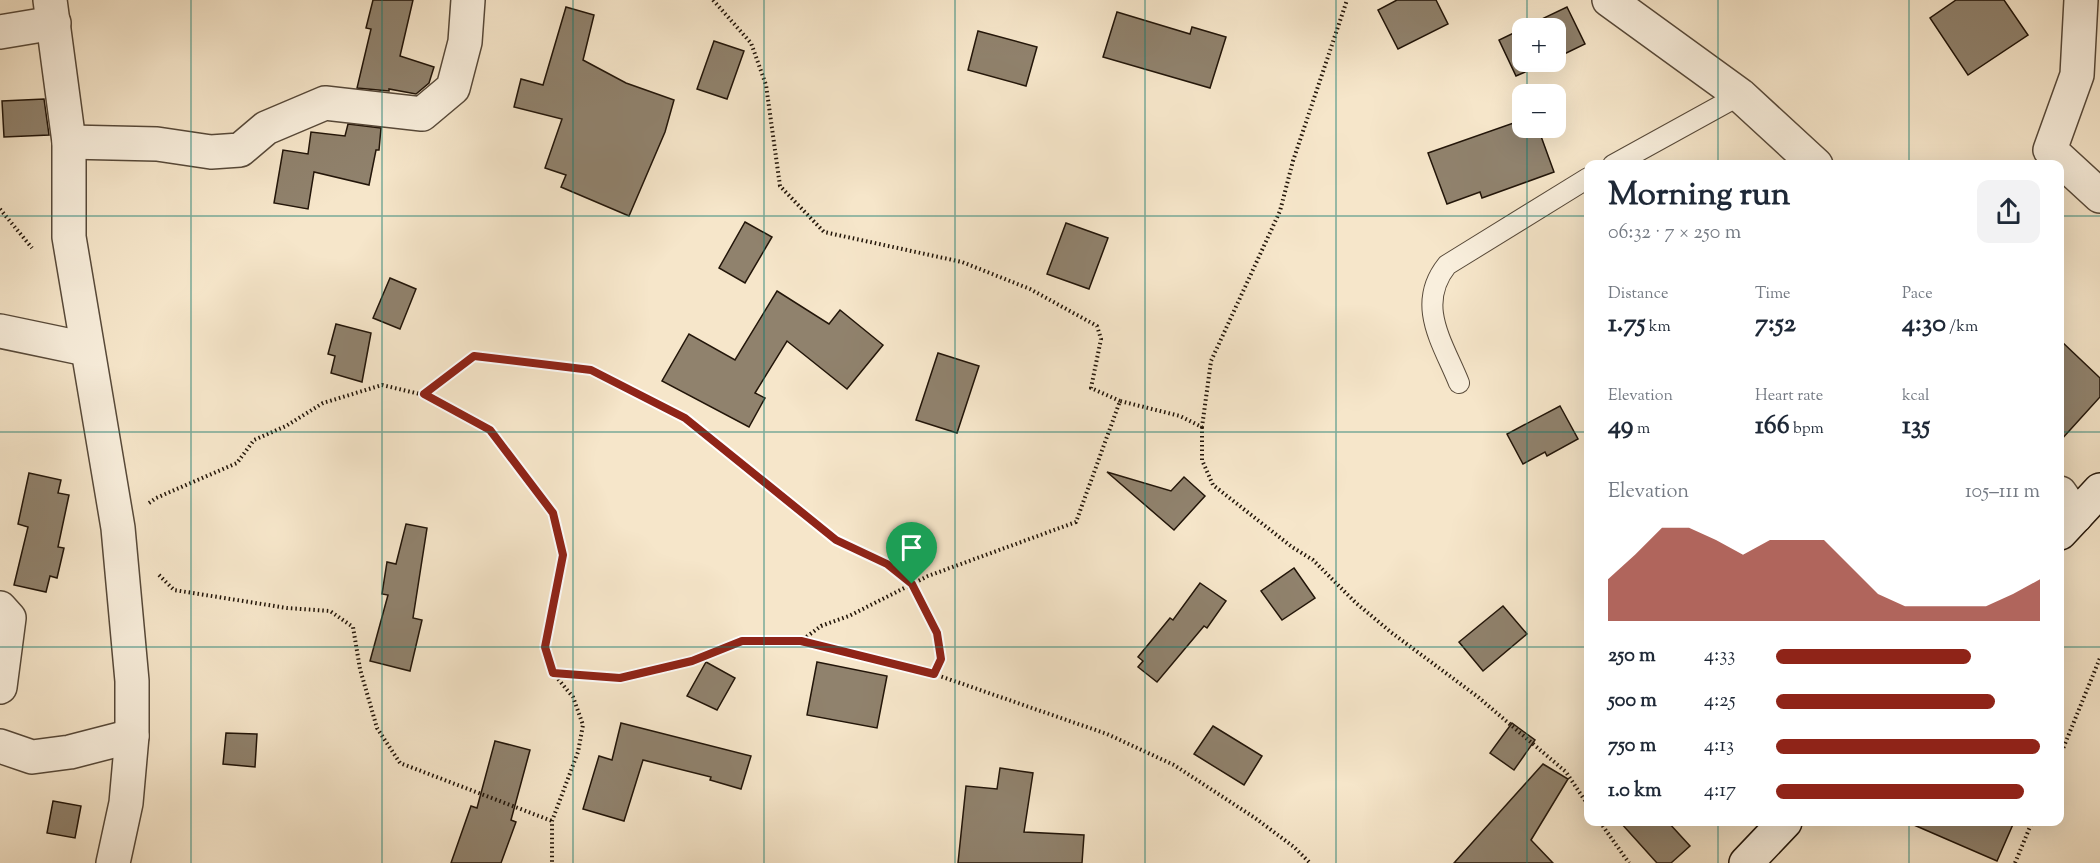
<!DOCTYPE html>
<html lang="en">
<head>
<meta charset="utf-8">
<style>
	body { margin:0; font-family:"Sorts Mill Goudy",serif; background:#f2f2f3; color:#1f2937; height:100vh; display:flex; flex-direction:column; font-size:22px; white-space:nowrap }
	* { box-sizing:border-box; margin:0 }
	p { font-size:20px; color:#747a83 }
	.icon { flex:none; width:33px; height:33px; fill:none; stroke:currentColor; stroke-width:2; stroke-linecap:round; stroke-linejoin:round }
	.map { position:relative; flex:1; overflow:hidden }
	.sheet { position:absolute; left:1584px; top:160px; width:480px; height:666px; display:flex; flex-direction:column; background:#fff; border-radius:12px; box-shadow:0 6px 24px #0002 }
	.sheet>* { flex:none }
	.fabs { position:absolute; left:1512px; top:18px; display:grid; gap:12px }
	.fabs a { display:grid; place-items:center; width:54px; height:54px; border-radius:12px; background:#fff; box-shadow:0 6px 24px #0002; font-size:30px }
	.pin { position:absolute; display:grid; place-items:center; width:51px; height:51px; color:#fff; margin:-62px -26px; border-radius:50% 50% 50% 0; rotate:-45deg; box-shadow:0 0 6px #0007 }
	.pin .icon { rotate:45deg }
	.round { display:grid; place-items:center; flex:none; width:63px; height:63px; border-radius:12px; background:#f2f2f3 }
	.head { display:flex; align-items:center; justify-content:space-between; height:102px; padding:0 24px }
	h1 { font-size:33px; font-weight:700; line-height:45px }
	.figures { display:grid; grid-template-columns:repeat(3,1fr); gap:9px; height:102px; padding:6px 24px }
	.figures div { display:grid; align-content:center }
	.figures b { font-size:26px; font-weight:700 }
	.figures small { font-size:16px; font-weight:400 }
	.figures p { font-size:16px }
	.chart { height:168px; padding:12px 24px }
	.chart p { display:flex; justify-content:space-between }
	.chart svg { width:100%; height:108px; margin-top:6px; fill:#8f2418; opacity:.7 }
	ul { padding:0 24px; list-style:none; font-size:20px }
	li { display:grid; grid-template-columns:96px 72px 1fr; align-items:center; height:45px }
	li i { height:15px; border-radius:8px; background:#8f2418 }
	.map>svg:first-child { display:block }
</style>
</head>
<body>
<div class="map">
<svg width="2100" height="863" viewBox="0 0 2100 863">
	<rect width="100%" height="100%" fill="#f6e6ca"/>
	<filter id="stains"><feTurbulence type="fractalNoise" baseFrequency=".00333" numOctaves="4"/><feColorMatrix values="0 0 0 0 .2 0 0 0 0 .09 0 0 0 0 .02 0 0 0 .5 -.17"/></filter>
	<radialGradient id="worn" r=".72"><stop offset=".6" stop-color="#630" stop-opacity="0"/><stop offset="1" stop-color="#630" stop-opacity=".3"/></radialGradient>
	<g fill="#90826d" stroke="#221509" stroke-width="1.5">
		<polygon points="373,0 413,0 400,56 434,67 429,83 416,94 389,89 389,91 357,88 371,29 366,28"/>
		<polygon points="1397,0 1436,0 1448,24 1398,49 1378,10"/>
		<polygon points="1956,0 2004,0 2028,35 1968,75 1930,18"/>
		<polygon points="566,7 594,15 583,60 626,83 674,100 665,132 629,216 561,187 566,175 545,168 562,119 514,107 521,79 543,85"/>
		<polygon points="1567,7 1585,44 1556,58 1556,28 1523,28"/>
		<polygon points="1117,12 1190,34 1192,27 1226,37 1210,88 1103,57"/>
		<polygon points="1522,29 1522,62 1548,62 1516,76 1499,40"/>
		<polygon points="978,31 1037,47 1026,86 968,70"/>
		<polygon points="714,41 744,51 727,99 697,89"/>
		<polygon points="44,99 49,135 4,137 2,101"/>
		<polygon points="1522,120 1522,128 1538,128 1554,172 1482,198 1480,192 1447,204 1428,153"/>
		<polygon points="348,124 381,128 379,150 376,150 369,185 314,172 308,209 274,203 283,150 308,154 311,132 345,136"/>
		<polygon points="745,222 772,237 745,283 719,268"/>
		<polygon points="1066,223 1108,238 1089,289 1047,274"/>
		<polygon points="390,278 416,289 400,329 373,318"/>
		<polygon points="777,291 829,324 840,310 883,345 847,389 787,341 755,393 765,398 749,427 662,381 689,334 735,360"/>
		<polygon points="336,324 371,333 362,382 331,373 335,356 328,354"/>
		<polygon points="2060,340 2100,378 2100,397 2060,441"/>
		<polygon points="938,353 979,366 957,433 916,420"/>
		<polygon points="1560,406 1578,439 1547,456 1545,452 1523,464 1507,434"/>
		<polygon points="1107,472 1171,491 1184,477 1205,496 1174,530"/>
		<polygon points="29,473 61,480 58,493 69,495 58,547 64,548 57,578 50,576 46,592 14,585 28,527 18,524"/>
		<polygon points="406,524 427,528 413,618 422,620 410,671 370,661 388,595 382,594 387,562 396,564"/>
		<polygon points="1294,568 1315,598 1282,620 1261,591"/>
		<polygon points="1200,583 1226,601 1207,628 1204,626 1157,682 1138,667 1143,661 1138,657 1170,618 1173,620"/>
		<polygon points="1503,606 1527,634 1483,671 1459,642"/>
		<polygon points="706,662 735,678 717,710 687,696"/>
		<polygon points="817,662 887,676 877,728 807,715"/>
		<polygon points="621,723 751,756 741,789 710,780 711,777 643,760 624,821 583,809 599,756 612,760"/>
		<polygon points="1512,723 1535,740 1514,770 1490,753"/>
		<polygon points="1213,726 1262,756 1244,785 1194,754"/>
		<polygon points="226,733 257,734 255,767 223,764"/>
		<polygon points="495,741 530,750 511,820 516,822 501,863 451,863 471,806 477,808"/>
		<polygon points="1543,764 1568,779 1531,840 1553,863 1454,863"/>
		<polygon points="1000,768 1033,773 1024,832 1084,835 1082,863 958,863 966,786 997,789"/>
		<polygon points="53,801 81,806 75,838 47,833"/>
		<polygon points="1620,822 1668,822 1690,846 1671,863 1657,863"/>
		<polygon points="1907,822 2014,822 1997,861"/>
	</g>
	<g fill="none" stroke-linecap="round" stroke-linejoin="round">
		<defs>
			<g id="lane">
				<polyline points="1613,165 1740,95"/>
				<path d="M1459,383c-16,-40 -44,-78 -12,-118l141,-87"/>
			</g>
			<g id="street">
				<polyline points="50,0 69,142 69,237 118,528 132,681 132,736 126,803 113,863"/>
				<polyline points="1609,0 1740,95 1816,165"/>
				<polyline points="2081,0 2077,75 2050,150 2100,196"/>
				<polyline points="0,32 54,23"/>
				<polyline points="69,142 157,144 211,152 240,150 266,128 325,103 422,114 453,88 465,42 468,0"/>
				<polyline points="0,331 86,349"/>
				<polyline points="2060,493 2076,516"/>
				<polyline points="0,608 9,618 0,687"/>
				<polyline points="0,746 32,757 70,752 132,736"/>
			</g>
			<g id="secondary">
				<polyline points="2060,533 2100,490"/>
				<polyline points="1746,863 1785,822"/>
			</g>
		</defs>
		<use href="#lane" stroke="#574939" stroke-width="22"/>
		<use href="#street" stroke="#574939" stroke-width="36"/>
		<use href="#secondary" stroke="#221509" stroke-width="36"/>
		<g stroke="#221509" stroke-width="4" stroke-dasharray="1.5 3" stroke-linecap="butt">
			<polyline points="713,0 751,43 766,85 780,186 824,232 962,262 1030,289 1097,326 1101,339 1091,388 1120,401"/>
			<polyline points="0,209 32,248"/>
			<polyline points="424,395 490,430 553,513 563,555 545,647 553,673 573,697 583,725 578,752 552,821 552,863"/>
			<polyline points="1202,427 1202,460 1213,485 1292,547 1313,560 1356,603 1392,633 1478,697 1566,772 1588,805"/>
			<polyline points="149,503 156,498 237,463 254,440 286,426 323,403 382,385 424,395 474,356 592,370 685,418 836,540 887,564 912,584 937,633 941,659 934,674"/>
			<polyline points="159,575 174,590 287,608 330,611 353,627 360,669 377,728 400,763 552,821"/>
			<polyline points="802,641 934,674 1107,734 1174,765 1255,818 1294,847 1310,863"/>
			<polyline points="553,673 620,678 692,661 742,641 801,641 821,626 849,616 928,576 1076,522 1120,401 1180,416 1202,427 1211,361 1280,211 1293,161 1347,0"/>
			<polyline points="2060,756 2100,658"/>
			<polyline points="1600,822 1629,863"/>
			<polyline points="2015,863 2032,822"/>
		</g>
		<use href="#lane" stroke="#f9efdd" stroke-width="20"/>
		<use href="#street" stroke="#f9efdd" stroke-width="33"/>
		<use href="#secondary" stroke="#f9efdd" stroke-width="33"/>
	</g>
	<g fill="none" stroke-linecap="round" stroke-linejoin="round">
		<defs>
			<polygon id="route" points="474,356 591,370 685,418 836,540 887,564 912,584 937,633 941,659 934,674 801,641 742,641 692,661 620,678 553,673 545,647 563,555 553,513 490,430 424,394"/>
		</defs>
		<use href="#route" stroke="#fff" stroke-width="12"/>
		<use href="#route" stroke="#8f2418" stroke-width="8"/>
	</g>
	<path fill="none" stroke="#0f766e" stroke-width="1.5" stroke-opacity="0.55" d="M191,0v863M382,0v863M573,0v863M764,0v863M955,0v863M1145,0v863M1336,0v863M1527,0v28M1718,0v165M1909,0v165M1527,62v32M1527,128v735M0,216h1588M2060,216h40M0,432h1588M2060,432h40M0,647h1588M2060,647h40M1718,822v41M1909,822v41"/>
	<rect width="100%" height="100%" filter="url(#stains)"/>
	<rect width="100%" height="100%" fill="url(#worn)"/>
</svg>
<div class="fabs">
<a>+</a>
<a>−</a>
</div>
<div class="pin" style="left:912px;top:584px;background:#1e9e55"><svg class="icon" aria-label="arrive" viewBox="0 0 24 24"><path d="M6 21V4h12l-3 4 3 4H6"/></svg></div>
<section class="sheet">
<div class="head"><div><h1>Morning run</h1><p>06:32 · 7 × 250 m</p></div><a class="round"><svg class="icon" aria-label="share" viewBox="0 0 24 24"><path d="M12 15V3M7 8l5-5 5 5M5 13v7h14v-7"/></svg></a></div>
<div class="figures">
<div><p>Distance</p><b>1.75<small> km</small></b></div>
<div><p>Time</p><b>7:52</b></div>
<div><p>Pace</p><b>4:30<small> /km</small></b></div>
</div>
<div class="figures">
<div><p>Elevation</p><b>49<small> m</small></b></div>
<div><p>Heart rate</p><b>166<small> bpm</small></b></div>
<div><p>kcal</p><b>135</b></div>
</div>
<div class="chart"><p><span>Elevation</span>105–111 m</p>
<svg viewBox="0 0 160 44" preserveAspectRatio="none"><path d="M0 44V27L10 17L20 6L30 6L40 11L50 17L60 11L70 11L80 11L90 22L100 33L110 38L120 38L130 38L140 38L150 33L160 27V44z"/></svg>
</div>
<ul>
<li><b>250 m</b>4:33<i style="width:74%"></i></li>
<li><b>500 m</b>4:25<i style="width:83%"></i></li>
<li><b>750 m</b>4:13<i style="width:100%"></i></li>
<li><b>1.0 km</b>4:17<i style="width:94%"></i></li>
</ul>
</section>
</div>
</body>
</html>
